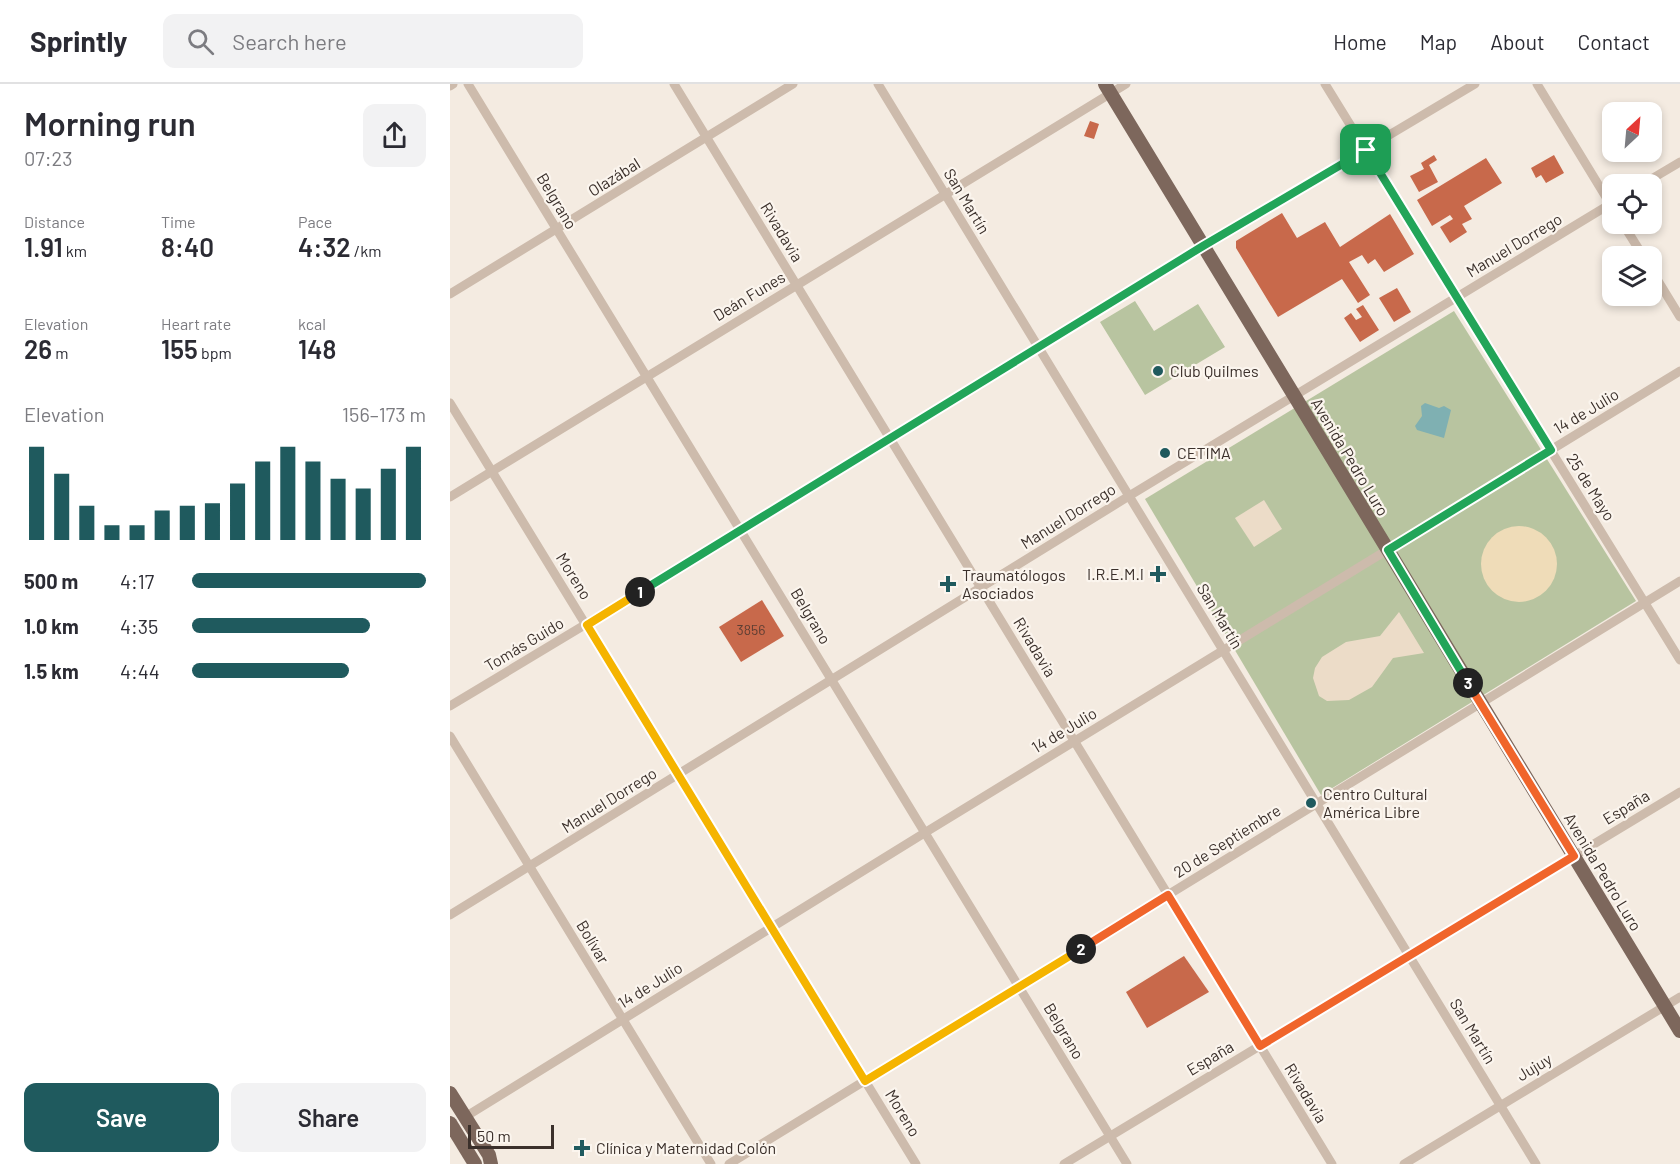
<!DOCTYPE html>
<html lang="en">
<head>
<meta charset="utf-8">
<style>
	body { margin:0; font-family:Barlow,sans-serif; background:#f2f2f3; color:#2b2b33; height:100vh; display:flex; flex-direction:column; font-size:22px; white-space:nowrap }
	* { box-sizing:border-box; margin:0 }
	p { font-size:20px; color:#7c7c81 }
	.icon { flex:none; width:33px; height:33px; fill:none; stroke:currentColor; stroke-width:2; stroke-linecap:round; stroke-linejoin:round }
	.map { position:relative; flex:1; overflow:hidden }
	.drawer { display:flex; flex-direction:column; background:#fff; width:450px }
	.drawer>* { flex:none }
	.needle { width:39px; rotate:26deg }
	.tools { position:absolute; left:1152px; top:18px; display:grid; gap:12px }
	.tools a { display:grid; place-items:center; width:60px; height:60px; border-radius:12px; background:#fff; box-shadow:0 3px 9px #0003; font-size:30px }
	.scale { position:absolute; left:18px; bottom:15px; width:86px; box-sizing:border-box; padding-left:6px; border:3px solid #3b302b; border-top:0; font-size:16px; line-height:21px; white-space:nowrap; color:#3b302b; -webkit-text-stroke:4px #fbf5ee; paint-order:stroke }
	.pin { position:absolute; display:grid; place-items:center; width:51px; height:51px; color:#fff; margin:-26px; border-radius:12px; box-shadow:0 3px 9px #0006 }
	.km { position:absolute; width:30px; height:30px; margin:-15px; border-radius:50%; background:#222; color:#fff; font-size:16px; line-height:30px; text-align:center }
	.round { display:grid; place-items:center; flex:none; width:63px; height:63px; border-radius:12px; background:#f2f2f3 }
	.overview { display:flex; align-items:center; justify-content:space-between; height:102px; padding:0 24px }
	h1 { font-size:33px; font-weight:600; line-height:45px }
	.stats { display:grid; grid-template-columns:repeat(3,1fr); gap:9px; height:102px; padding:6px 24px }
	.stats div { display:grid; align-content:center }
	.stats b { font-size:26px; font-weight:600 }
	.stats small { font-size:16px; font-weight:400 }
	.stats p { font-size:16px }
	.chart { height:168px; padding:12px 24px }
	.chart p { display:flex; justify-content:space-between }
	.chart svg { width:100%; height:108px; margin-top:6px; stroke:#1f5a5e; stroke-width:6 }
	.button { display:flex; gap:12px; margin-top:auto; padding:12px 24px }
	.button a { flex:1; height:69px; border-radius:12px; background:#1f5a5e; color:#fff; font-size:24px; font-weight:600; line-height:69px; text-align:center }
	.button a+a { background:#f2f2f3; color:#2b2b33 }
	ul { padding:0 24px; list-style:none; font-size:20px }
	li { display:grid; grid-template-columns:96px 72px 1fr; align-items:center; height:45px }
	li i { height:15px; border-radius:8px; background:#1f5a5e }
	header { display:flex; align-items:center; gap:36px; box-sizing:border-box; height:84px; padding:0 30px; background:#fff; border-bottom:2px solid #e1e1e2 }
	header strong { font-size:28px }
	nav { display:flex; gap:33px; margin-inline-start:auto; font-size:21px }
	.search { width:420px; height:54px; background:#f2f2f3; display:flex; align-items:center; gap:15px; box-sizing:border-box; padding:0 21px; border-radius:12px; color:#7c7c81; font-size:22px }
	main { display:flex; flex:1; min-height:0 }
	.map>svg:first-child { display:block }
</style>
</head>
<body>
<header>
<strong>Sprintly</strong>
<div class="search"><svg class="icon" aria-label="search" viewBox="0 0 24 24"><circle cx="10" cy="10" r="6"/><path d="M15 15l6 6"/></svg>Search here</div>
<nav><a>Home</a><a>Map</a><a>About</a><a>Contact</a></nav>
</header>
<main>
<section class="drawer">
<div class="overview"><div><h1>Morning run</h1><p>07:23</p></div><a class="round"><svg class="icon" aria-label="share" viewBox="0 0 24 24"><path d="M12 15V3M7 8l5-5 5 5M5 13v7h14v-7"/></svg></a></div>
<div class="stats">
<div><p>Distance</p><b>1.91<small> km</small></b></div>
<div><p>Time</p><b>8:40</b></div>
<div><p>Pace</p><b>4:32<small> /km</small></b></div>
</div>
<div class="stats">
<div><p>Elevation</p><b>26<small> m</small></b></div>
<div><p>Heart rate</p><b>155<small> bpm</small></b></div>
<div><p>kcal</p><b>148</b></div>
</div>
<div class="chart"><p><span>Elevation</span>156–173 m</p>
<svg viewBox="0 0 160 44" preserveAspectRatio="none"><path d="M5 44V6M15 44V17M25 44V30M35 44V38M45 44V38M55 44V32M65 44V30M75 44V29M85 44V21M95 44V12M105 44V6M115 44V12M125 44V19M135 44V23M145 44V15M155 44V6"/></svg>
</div>
<ul>
<li><b>500 m</b>4:17<i style="width:100%"></i></li>
<li><b>1.0 km</b>4:35<i style="width:76%"></i></li>
<li><b>1.5 km</b>4:44<i style="width:67%"></i></li>
</ul>
<div class="button"><a>Save</a><a>Share</a></div>
</section>
<div class="map">
<svg width="1230" height="1080" viewBox="0 0 1230 1080">
	<rect width="100%" height="100%" fill="#f4ebe1"/>
	<g fill="#b8c4a0">
		<polygon points="685,217 704,247 748,220 775,263 695,311 650,238"/>
		<polygon points="1004,227 1186,517 871,711 695,415"/>
	</g>
	<circle fill="#efdcb8" cx="1069" cy="480" r="38"/>
	<g fill="#ecdcc8">
		<polygon points="814,416 832,445 804,463 785,434"/>
		<polygon points="949,528 974,569 943,574 922,603 899,616 877,617 869,612 863,594 865,584 872,573 896,558 930,552"/>
	</g>
	<polygon fill="#7fb0b2" points="975,319 989,324 994,322 1001,326 994,354 967,346 965,342 972,332 971,322"/>
	<g fill="#c8694b">
		<polygon points="640,37 649,40 644,55 634,52"/>
		<polygon points="984,71 987,76 979,81 988,98 969,108 960,92 974,85 971,79"/>
		<polygon points="1104,71 1114,89 1096,99 1091,91 1086,94 1081,84"/>
		<polygon points="1036,74 1052,99 1014,122 1022,135 1012,140 1017,148 1000,159 990,143 1003,135 1000,131 982,142 967,116"/>
		<polygon points="832,129 847,154 875,138 890,163 940,130 964,170 934,188 925,175 918,180 912,171 899,178 920,211 908,219 892,195 828,233 786,164 786,157"/>
		<polygon points="947,204 961,228 944,238 929,214"/>
		<polygon points="913,221 929,246 910,258 894,234 901,229 906,236 912,233 906,225"/>
		<polygon points="312,516 334,552 291,578 269,543"/>
		<polygon points="734,872 759,908 697,944 676,908"/>
	</g>
	<g fill="none" stroke-linecap="round" stroke-linejoin="round">
		<g stroke="#cdbbac" stroke-width="9">
			<polyline points="18,0 677,1080"/>
			<polyline points="224,0 882,1080"/>
			<polyline points="428,0 1086,1080"/>
			<polyline points="875,0 1230,576"/>
			<polyline points="1087,0 1162,123"/>
			<polyline points="0,2 3,0"/>
			<polyline points="1193,100 1230,78"/>
			<polyline points="1173,140 1193,172"/>
			<polyline points="1202,187 1230,233"/>
			<polyline points="0,210 343,0"/>
			<polyline points="0,319 466,1080"/>
			<polyline points="0,413 676,0"/>
			<polyline points="0,622 291,447 753,162 1025,0"/>
			<polyline points="0,652 261,1080"/>
			<polyline points="0,831 679,412 1162,119"/>
			<polyline points="15,1033 476,748 1230,287"/>
			<polyline points="279,1080 1230,497"/>
			<polyline points="614,1080 1230,708"/>
			<polyline points="954,1080 1230,913"/>
		</g>
		<g stroke="#7d675c" stroke-width="14">
			<polyline points="655,0 1230,947"/>
			<polyline points="0,1009 39,1071 41,1080"/>
			<polyline points="0,1039 25,1080"/>
		</g>
	</g>
	<g fill="none" stroke-linecap="round" stroke-linejoin="round">
		<defs>
			<polyline id="split-1" points="190,508 753,162 916,66"/>
			<polyline id="split-2" points="190,508 137,541 415,997 631,865"/>
			<polyline id="split-3" points="631,865 718,811 810,962 1124,772 1018,599"/>
			<polyline id="split-4" points="916,66 1101,366 938,466 1018,599"/>
		</defs>
		<use href="#split-1" stroke="#fff" stroke-width="12"/>
		<use href="#split-2" stroke="#fff" stroke-width="12"/>
		<use href="#split-3" stroke="#fff" stroke-width="12"/>
		<use href="#split-4" stroke="#fff" stroke-width="12"/>
		<use href="#split-1" stroke="#22a559" stroke-width="8"/>
		<use href="#split-2" stroke="#f5b400" stroke-width="8"/>
		<use href="#split-3" stroke="#f0652b" stroke-width="8"/>
		<use href="#split-4" stroke="#22a559" stroke-width="8"/>
	</g>
	<g fill="#1f5a5e" stroke="#fbf5ee" stroke-width="2">
		<circle cx="708" cy="287" r="6"/>
		<circle cx="715" cy="369" r="6"/>
		<path d="M705 481h6v6h6v6h-6v6h-6v-6h-6v-6h6z"/>
		<path d="M495 491h6v6h6v6h-6v6h-6v-6h-6v-6h6z"/>
		<circle cx="861" cy="719" r="6"/>
		<path d="M129 1055h6v6h6v6h-6v6h-6v-6h-6v-6h6z"/>
	</g>
	<g text-anchor="middle" stroke-width="4.5" stroke-linejoin="round" paint-order="stroke">
		<g font-size="14" fill="#5e3e33">
			<text x="301" y="551">3856</text>
		</g>
		<g font-size="16" fill="#3b302b" stroke="#fbf5ee">
			<text transform="translate(164 93) rotate(-32)" y="6">Olazábal</text>
			<text transform="translate(107 117) rotate(59)" y="6">Belgrano</text>
			<text transform="translate(517 117) rotate(59)" y="6">San Martín</text>
			<text transform="translate(332 148) rotate(59)" y="6">Rivadavia</text>
			<text transform="translate(1064 161) rotate(-31)" y="6">Manuel Dorrego</text>
			<text transform="translate(299 212) rotate(-31)" y="6">Deán Funes</text>
			<text transform="translate(1136 327) rotate(-31)" y="6">14 de Julio</text>
			<text transform="translate(900 373) rotate(59)" y="6">Avenida Pedro Luro</text>
			<text transform="translate(1141 403) rotate(58)" y="6">25 de Mayo</text>
			<text transform="translate(618 432) rotate(-32)" y="6">Manuel Dorrego</text>
			<text transform="translate(124 492) rotate(58)" y="6">Moreno</text>
			<text transform="translate(361 532) rotate(59)" y="6">Belgrano</text>
			<text transform="translate(770 532) rotate(59)" y="6">San Martín</text>
			<text transform="translate(74 560) rotate(-31)" y="6">Tomás Guido</text>
			<text transform="translate(585 563) rotate(59)" y="6">Rivadavia</text>
			<text transform="translate(614 646) rotate(-31)" y="6">14 de Julio</text>
			<text transform="translate(159 716) rotate(-32)" y="6">Manuel Dorrego</text>
			<text transform="translate(1176 723) rotate(-31)" y="6">España</text>
			<text transform="translate(777 757) rotate(-32)" y="6">20 de Septiembre</text>
			<text transform="translate(1153 788) rotate(59)" y="6">Avenida Pedro Luro</text>
			<text transform="translate(143 858) rotate(59)" y="6">Bolívar</text>
			<text transform="translate(200 901) rotate(-32)" y="6">14 de Julio</text>
			<text transform="translate(614 947) rotate(59)" y="6">Belgrano</text>
			<text transform="translate(1023 947) rotate(59)" y="6">San Martín</text>
			<text transform="translate(760 974) rotate(-31)" y="6">España</text>
			<text transform="translate(1084 983) rotate(-31)" y="6">Jujuy</text>
			<text transform="translate(856 1009) rotate(59)" y="6">Rivadavia</text>
			<text transform="translate(453 1029) rotate(59)" y="6">Moreno</text>
		</g>
		<g font-size="16" fill="#3b302b" stroke="#fbf5ee" text-anchor="start">
			<text x="720" y="293">Club Quilmes</text>
			<text x="727" y="375">CETIMA</text>
			<text x="694" y="496" text-anchor="end">I.R.E.M.I</text>
			<text x="512" y="497">Traumatólogos<tspan x="512" dy="18">Asociados</tspan></text>
			<text x="873" y="716">Centro Cultural<tspan x="873" dy="18">América Libre</tspan></text>
			<text x="146" y="1070">Clínica y Maternidad Colón</text>
		</g>
	</g>
</svg>
<div class="tools">
<a><svg class="needle" viewBox="-14 -14 28 28"><path d="M0-13l5 13h-10z" fill="#e53935"/><path d="M0 13l5-13h-10z" fill="#7c7c81"/></svg></a>
<a><svg class="icon" aria-label="locate" viewBox="0 0 24 24"><circle cx="12" cy="12" r="6"/><path d="M12 2v4M12 18v4M2 12h4M18 12h4"/></svg></a>
<a><svg class="icon" aria-label="layers" viewBox="0 0 24 24"><path d="M12 4l9 5-9 5-9-5zM3 14l9 5 9-5"/></svg></a>
</div>
<div class="scale">50 m</div>
<div class="pin" style="left:916px;top:66px;background:#1e9e55"><svg class="icon" aria-label="arrive" viewBox="0 0 24 24"><path d="M6 21V4h12l-3 4 3 4H6"/></svg></div>
<b class="km" style="left:190px;top:508px">1</b>
<b class="km" style="left:631px;top:865px">2</b>
<b class="km" style="left:1018px;top:599px">3</b>
</div>
</main>
</body>
</html>
